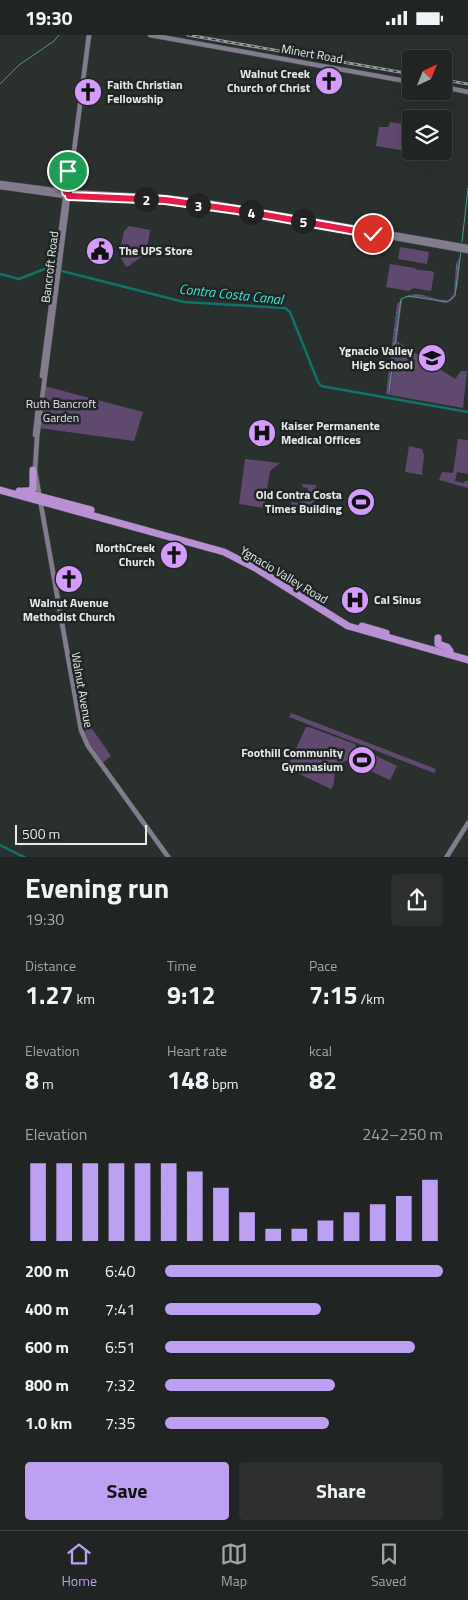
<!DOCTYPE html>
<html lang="en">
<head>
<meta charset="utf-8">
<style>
	body { margin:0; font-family:"Titillium Web",sans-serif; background:#2d302f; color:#f1f3f6; height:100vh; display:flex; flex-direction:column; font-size:19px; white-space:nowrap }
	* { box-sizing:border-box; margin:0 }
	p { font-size:16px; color:#a2a4a5 }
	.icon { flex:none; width:28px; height:28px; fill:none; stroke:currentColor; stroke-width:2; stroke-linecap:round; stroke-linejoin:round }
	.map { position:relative; height:822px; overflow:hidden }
	.side { display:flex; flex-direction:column; background:#202422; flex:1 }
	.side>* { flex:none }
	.needle { width:32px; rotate:43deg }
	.buttons { position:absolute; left:402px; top:15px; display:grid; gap:10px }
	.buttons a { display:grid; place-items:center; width:50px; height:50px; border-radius:5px; background:#202422; box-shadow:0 5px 20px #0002,0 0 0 1px #3d4140; font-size:25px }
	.scale { position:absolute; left:15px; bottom:12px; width:132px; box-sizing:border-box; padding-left:5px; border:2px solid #e7ebea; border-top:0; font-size:14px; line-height:18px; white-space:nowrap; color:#e7ebea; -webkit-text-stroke:4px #202625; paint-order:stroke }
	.pin { position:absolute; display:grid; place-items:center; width:42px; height:42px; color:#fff; margin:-21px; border:2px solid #fff; border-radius:50%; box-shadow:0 1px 5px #0007 }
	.km { position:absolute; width:25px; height:25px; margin:-12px; border-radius:50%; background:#222; color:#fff; font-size:14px; line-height:25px; text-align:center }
	.round { display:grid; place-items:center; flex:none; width:52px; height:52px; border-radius:5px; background:#2d302f }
	.head { display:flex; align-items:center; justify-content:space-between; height:85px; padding:0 25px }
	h1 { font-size:28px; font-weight:700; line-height:38px }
	.metrics { display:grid; grid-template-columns:repeat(3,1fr); gap:8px; height:85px; padding:5px 25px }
	.metrics div { display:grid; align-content:center }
	.metrics b { font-size:25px; font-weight:700 }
	.metrics small { font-size:14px; font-weight:400 }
	.metrics p { font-size:14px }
	.chart { height:140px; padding:10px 25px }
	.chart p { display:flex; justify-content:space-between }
	.chart svg { width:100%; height:90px; margin-top:5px; stroke:#bca0f2; stroke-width:6 }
	.primary-button { display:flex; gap:10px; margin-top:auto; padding:10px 25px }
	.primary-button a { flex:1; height:58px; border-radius:5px; background:#bca0f2; color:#111; font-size:20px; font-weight:700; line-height:58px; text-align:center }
	.primary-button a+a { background:#2d302f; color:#f1f3f6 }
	ul { padding:0 25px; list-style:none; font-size:16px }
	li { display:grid; grid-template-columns:80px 60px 1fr; align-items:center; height:38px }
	li i { height:12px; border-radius:6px; background:#bca0f2 }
	.status { display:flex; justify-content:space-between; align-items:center; height:35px; padding:0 25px; background:#202422; direction:ltr }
	.status svg { height:14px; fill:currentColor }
	.tabs { display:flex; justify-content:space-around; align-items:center; height:70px; border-top:1px solid #3d4140; background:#202422; font-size:14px; color:#a2a4a5 }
	.tabs a { display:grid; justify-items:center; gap:2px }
	.tabs .current { color:#bca0f2 }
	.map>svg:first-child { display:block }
</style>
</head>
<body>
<div class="status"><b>19:30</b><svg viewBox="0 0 49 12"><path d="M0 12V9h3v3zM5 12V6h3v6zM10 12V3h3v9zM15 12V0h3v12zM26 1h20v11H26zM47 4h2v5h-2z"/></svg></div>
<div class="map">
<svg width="468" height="823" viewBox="0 0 468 823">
	<defs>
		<pattern id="wetland-marsh" width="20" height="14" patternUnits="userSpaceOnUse" patternTransform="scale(1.25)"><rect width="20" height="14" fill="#60496f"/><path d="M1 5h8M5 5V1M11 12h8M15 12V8" fill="none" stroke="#776384"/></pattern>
	</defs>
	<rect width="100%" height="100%" fill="#2a302e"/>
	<g fill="#60496f">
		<polygon points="390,87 410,90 411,116 417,116 417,118 376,111 379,92 389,92"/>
		<path d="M129,191l21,4c-2,15 -3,26 -18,33l-1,2 -5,2 -7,-12 5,-24z"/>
		<polygon points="400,212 429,217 427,229 398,224"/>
		<polygon points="390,229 415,233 417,235 432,236 434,238 431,256 413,253 409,256 386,252"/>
		<polygon points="397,306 455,344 461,336 467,336 463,373 390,360"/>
		<polygon points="44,351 143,377 134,406 39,393"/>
		<polygon points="458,404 468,405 468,439 457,437 455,446 464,448 465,446 468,446 468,453 439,445 442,437 453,438"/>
		<polygon points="409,411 422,414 424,420 422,440 405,437"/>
		<polygon points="245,424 280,428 270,436 264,473 239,469"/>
		<polygon points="302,449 316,450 313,476 291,475 292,464 287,463 287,458 293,459 293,467 299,468 301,460 307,460 308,453 302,452"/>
		<polygon points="291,678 436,734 434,738 289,682"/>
		<polygon points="88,688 111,721 101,729 83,701"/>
		<path d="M306,692h3l46,17 2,5 1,-2 39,19 -7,14 -26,-12 6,-11 -11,-5 -4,7 -2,-1c-7,3 -16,5 -18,15 -2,8 1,8 -4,16l-44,-21z"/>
	</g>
	<path fill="url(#wetland-marsh)" d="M460,222c0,9 -2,36 -7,42 -3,3 -4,3 -8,4l-20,-5 -20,-1 -3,3 -12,95 -4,-1 11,-90c19,-20 31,-3 52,-4l5,-7 2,-29z"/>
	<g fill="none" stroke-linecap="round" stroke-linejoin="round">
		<g stroke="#4f988f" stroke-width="1">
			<polyline points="0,49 19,30 54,6 59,0"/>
			<polyline points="462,207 468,153"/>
			<polyline points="389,356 401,264 408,261 447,267 455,261 461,216"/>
		</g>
		<g stroke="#0e7468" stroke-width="2.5">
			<polyline points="62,236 184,267 285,273 290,277 318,347 321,351 468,377"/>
			<polyline points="0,239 19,244 47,233 53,234"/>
			<polyline points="0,810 26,823"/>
		</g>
		<defs>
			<g id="secondary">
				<polyline points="89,0 37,403 35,436 81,695 88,711 169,823"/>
				<polyline points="150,0 411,47"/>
				<polyline points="444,52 468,57"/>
				<polyline points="0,148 69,157 163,162 207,167 468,212"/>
				<polyline points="0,152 65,161 163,165 237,175 468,216"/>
				<polyline points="42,341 70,125"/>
				<polyline points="35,400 38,373"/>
				<polyline points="446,823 468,788"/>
			</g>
			<g id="highway">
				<polyline points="0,455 224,517 257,534 348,591 468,625"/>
				<polyline points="19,456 91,475"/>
				<polyline points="23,456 29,456 33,454 33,435"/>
				<polyline points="362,591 386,598"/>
				<polyline points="438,603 438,609 447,612 450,616"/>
			</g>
		</defs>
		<use href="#secondary" stroke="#454b4a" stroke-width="5.5"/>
		<use href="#highway" stroke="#454b4a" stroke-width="8"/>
		<use href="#secondary" stroke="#837c8e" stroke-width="4.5"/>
		<use href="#highway" stroke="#b990d3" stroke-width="7"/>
		<defs>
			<g id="rail">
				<polyline points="188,0 411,39"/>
				<polyline points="444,45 468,49"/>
			</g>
		</defs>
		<use href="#rail" stroke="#959a99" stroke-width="3"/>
		<use href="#rail" stroke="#202625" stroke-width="1" stroke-dasharray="4" stroke-linecap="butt"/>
	</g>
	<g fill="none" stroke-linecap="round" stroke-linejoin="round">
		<defs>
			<polyline id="route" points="68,136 66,157 69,157 69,161 165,165 237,175 373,199"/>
		</defs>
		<use href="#route" stroke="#fff" stroke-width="10"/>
		<use href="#route" stroke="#e11d48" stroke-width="6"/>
	</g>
	<defs>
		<symbol id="church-disc" viewBox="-11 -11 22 22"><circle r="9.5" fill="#d59bfa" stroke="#202625"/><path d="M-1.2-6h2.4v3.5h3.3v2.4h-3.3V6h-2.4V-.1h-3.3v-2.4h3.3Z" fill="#111"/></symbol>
		<symbol id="civic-disc" viewBox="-11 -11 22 22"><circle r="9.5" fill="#d59bfa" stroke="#202625"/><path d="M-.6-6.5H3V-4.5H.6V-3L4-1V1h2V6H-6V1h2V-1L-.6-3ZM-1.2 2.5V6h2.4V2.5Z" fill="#111"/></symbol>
		<symbol id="school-disc" viewBox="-11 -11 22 22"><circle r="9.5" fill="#d59bfa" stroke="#202625"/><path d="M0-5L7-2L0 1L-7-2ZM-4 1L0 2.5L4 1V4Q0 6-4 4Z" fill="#111"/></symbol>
		<symbol id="hospital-disc" viewBox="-11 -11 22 22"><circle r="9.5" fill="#d59bfa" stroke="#202625"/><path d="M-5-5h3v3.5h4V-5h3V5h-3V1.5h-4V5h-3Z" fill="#111"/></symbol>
		<symbol id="stadium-disc" viewBox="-11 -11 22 22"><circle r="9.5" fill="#d59bfa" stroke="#202625"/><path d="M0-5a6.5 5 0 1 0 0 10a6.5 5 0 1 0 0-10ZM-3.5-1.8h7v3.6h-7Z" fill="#111"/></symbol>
	</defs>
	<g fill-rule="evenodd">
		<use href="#church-disc" x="313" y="30" width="32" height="32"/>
		<use href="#church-disc" x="72" y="41" width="32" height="32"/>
		<use href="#civic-disc" x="84" y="200" width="32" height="32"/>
		<use href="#school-disc" x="416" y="307" width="32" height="32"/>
		<use href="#hospital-disc" x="246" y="382" width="32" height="32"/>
		<use href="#stadium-disc" x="345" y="451" width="32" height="32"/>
		<use href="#church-disc" x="158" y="504" width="32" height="32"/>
		<use href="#church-disc" x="53" y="528" width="32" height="32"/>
		<use href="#hospital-disc" x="339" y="549" width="32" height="32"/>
		<use href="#stadium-disc" x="346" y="709" width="32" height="32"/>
	</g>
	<g text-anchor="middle" stroke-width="5" stroke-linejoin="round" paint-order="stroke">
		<g font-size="12" fill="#e7ebea" stroke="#202625">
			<text transform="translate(312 19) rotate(10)" y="4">Minert Road</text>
			<text transform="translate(50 232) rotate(-83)" y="4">Bancroft Road</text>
			<text transform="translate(284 540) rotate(31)" y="4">Ygnacio Valley Road</text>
			<text transform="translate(82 655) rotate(80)" y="4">Walnut Avenue</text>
		</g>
		<g font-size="12" font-weight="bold" fill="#e7ebea" stroke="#202625" text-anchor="end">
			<text x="310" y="43">Walnut Creek<tspan x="310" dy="14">Church of Christ</tspan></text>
			<text x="107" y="54" text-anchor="start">Faith Christian<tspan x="107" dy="14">Fellowship</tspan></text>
			<text x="119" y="220" text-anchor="start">The UPS Store</text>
			<text x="413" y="320">Ygnacio Valley<tspan x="413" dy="14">High School</tspan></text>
			<text x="281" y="395" text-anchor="start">Kaiser Permanente<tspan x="281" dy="14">Medical Offices</tspan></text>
			<text x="342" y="464">Old Contra Costa<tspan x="342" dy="14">Times Building</tspan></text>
			<text x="155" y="517">NorthCreek<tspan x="155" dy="14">Church</tspan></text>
			<text x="374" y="569" text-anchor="start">Cal Sinus</text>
			<text x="69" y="572" text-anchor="middle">Walnut Avenue<tspan x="69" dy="14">Methodist Church</tspan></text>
			<text x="343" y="722">Foothill Community<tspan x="343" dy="14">Gymnasium</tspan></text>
		</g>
		<g font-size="12" fill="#e9def1" stroke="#202625">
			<text x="61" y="373">Ruth Bancroft<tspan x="61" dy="14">Garden</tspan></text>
		</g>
		<g font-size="14" font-style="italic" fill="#3be7d0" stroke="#202625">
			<text transform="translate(231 259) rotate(6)" y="5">Contra Costa Canal</text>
		</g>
	</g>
</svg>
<div class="buttons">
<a><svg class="needle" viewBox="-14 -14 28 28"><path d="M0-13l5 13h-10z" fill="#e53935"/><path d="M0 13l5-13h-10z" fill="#a2a4a5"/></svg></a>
<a><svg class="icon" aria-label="layers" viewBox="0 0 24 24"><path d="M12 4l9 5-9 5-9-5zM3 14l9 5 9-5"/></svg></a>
</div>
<div class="scale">500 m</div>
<div class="pin" style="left:68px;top:136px;background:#1e9e55"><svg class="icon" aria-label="arrive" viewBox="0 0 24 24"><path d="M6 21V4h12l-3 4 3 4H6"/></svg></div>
<div class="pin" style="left:373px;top:199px;background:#d93025"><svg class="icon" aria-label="check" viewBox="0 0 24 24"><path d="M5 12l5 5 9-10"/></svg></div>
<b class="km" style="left:146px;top:164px">2</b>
<b class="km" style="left:198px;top:170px">3</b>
<b class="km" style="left:251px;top:177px">4</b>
<b class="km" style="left:303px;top:186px">5</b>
</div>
<section class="side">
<div class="head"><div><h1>Evening run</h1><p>19:30</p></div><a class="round"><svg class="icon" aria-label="share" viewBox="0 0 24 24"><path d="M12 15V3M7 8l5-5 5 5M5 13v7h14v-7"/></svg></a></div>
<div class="metrics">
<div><p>Distance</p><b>1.27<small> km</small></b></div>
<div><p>Time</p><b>9:12</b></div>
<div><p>Pace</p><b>7:15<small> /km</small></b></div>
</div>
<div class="metrics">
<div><p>Elevation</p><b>8<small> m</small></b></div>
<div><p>Heart rate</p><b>148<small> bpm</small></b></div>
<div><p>kcal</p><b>82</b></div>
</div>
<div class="chart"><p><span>Elevation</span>242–250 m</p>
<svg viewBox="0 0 160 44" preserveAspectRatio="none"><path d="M5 44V6M15 44V6M25 44V6M35 44V6M45 44V6M55 44V6M65 44V10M75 44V18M85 44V30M95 44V38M105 44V38M115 44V34M125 44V30M135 44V26M145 44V22M155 44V14"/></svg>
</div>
<ul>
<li><b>200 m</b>6:40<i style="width:100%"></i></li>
<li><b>400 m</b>7:41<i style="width:56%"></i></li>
<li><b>600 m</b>6:51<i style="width:90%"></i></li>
<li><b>800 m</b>7:32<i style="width:61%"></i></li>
<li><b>1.0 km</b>7:35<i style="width:59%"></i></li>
</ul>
<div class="primary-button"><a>Save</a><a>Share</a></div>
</section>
<nav class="tabs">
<a class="current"><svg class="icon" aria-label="home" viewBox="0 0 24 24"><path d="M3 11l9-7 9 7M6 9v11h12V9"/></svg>Home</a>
<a><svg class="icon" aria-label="map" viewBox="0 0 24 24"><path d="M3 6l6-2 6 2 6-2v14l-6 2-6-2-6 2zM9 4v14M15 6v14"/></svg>Map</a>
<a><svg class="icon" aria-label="saved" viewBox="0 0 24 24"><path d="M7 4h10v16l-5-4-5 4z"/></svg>Saved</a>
</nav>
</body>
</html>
